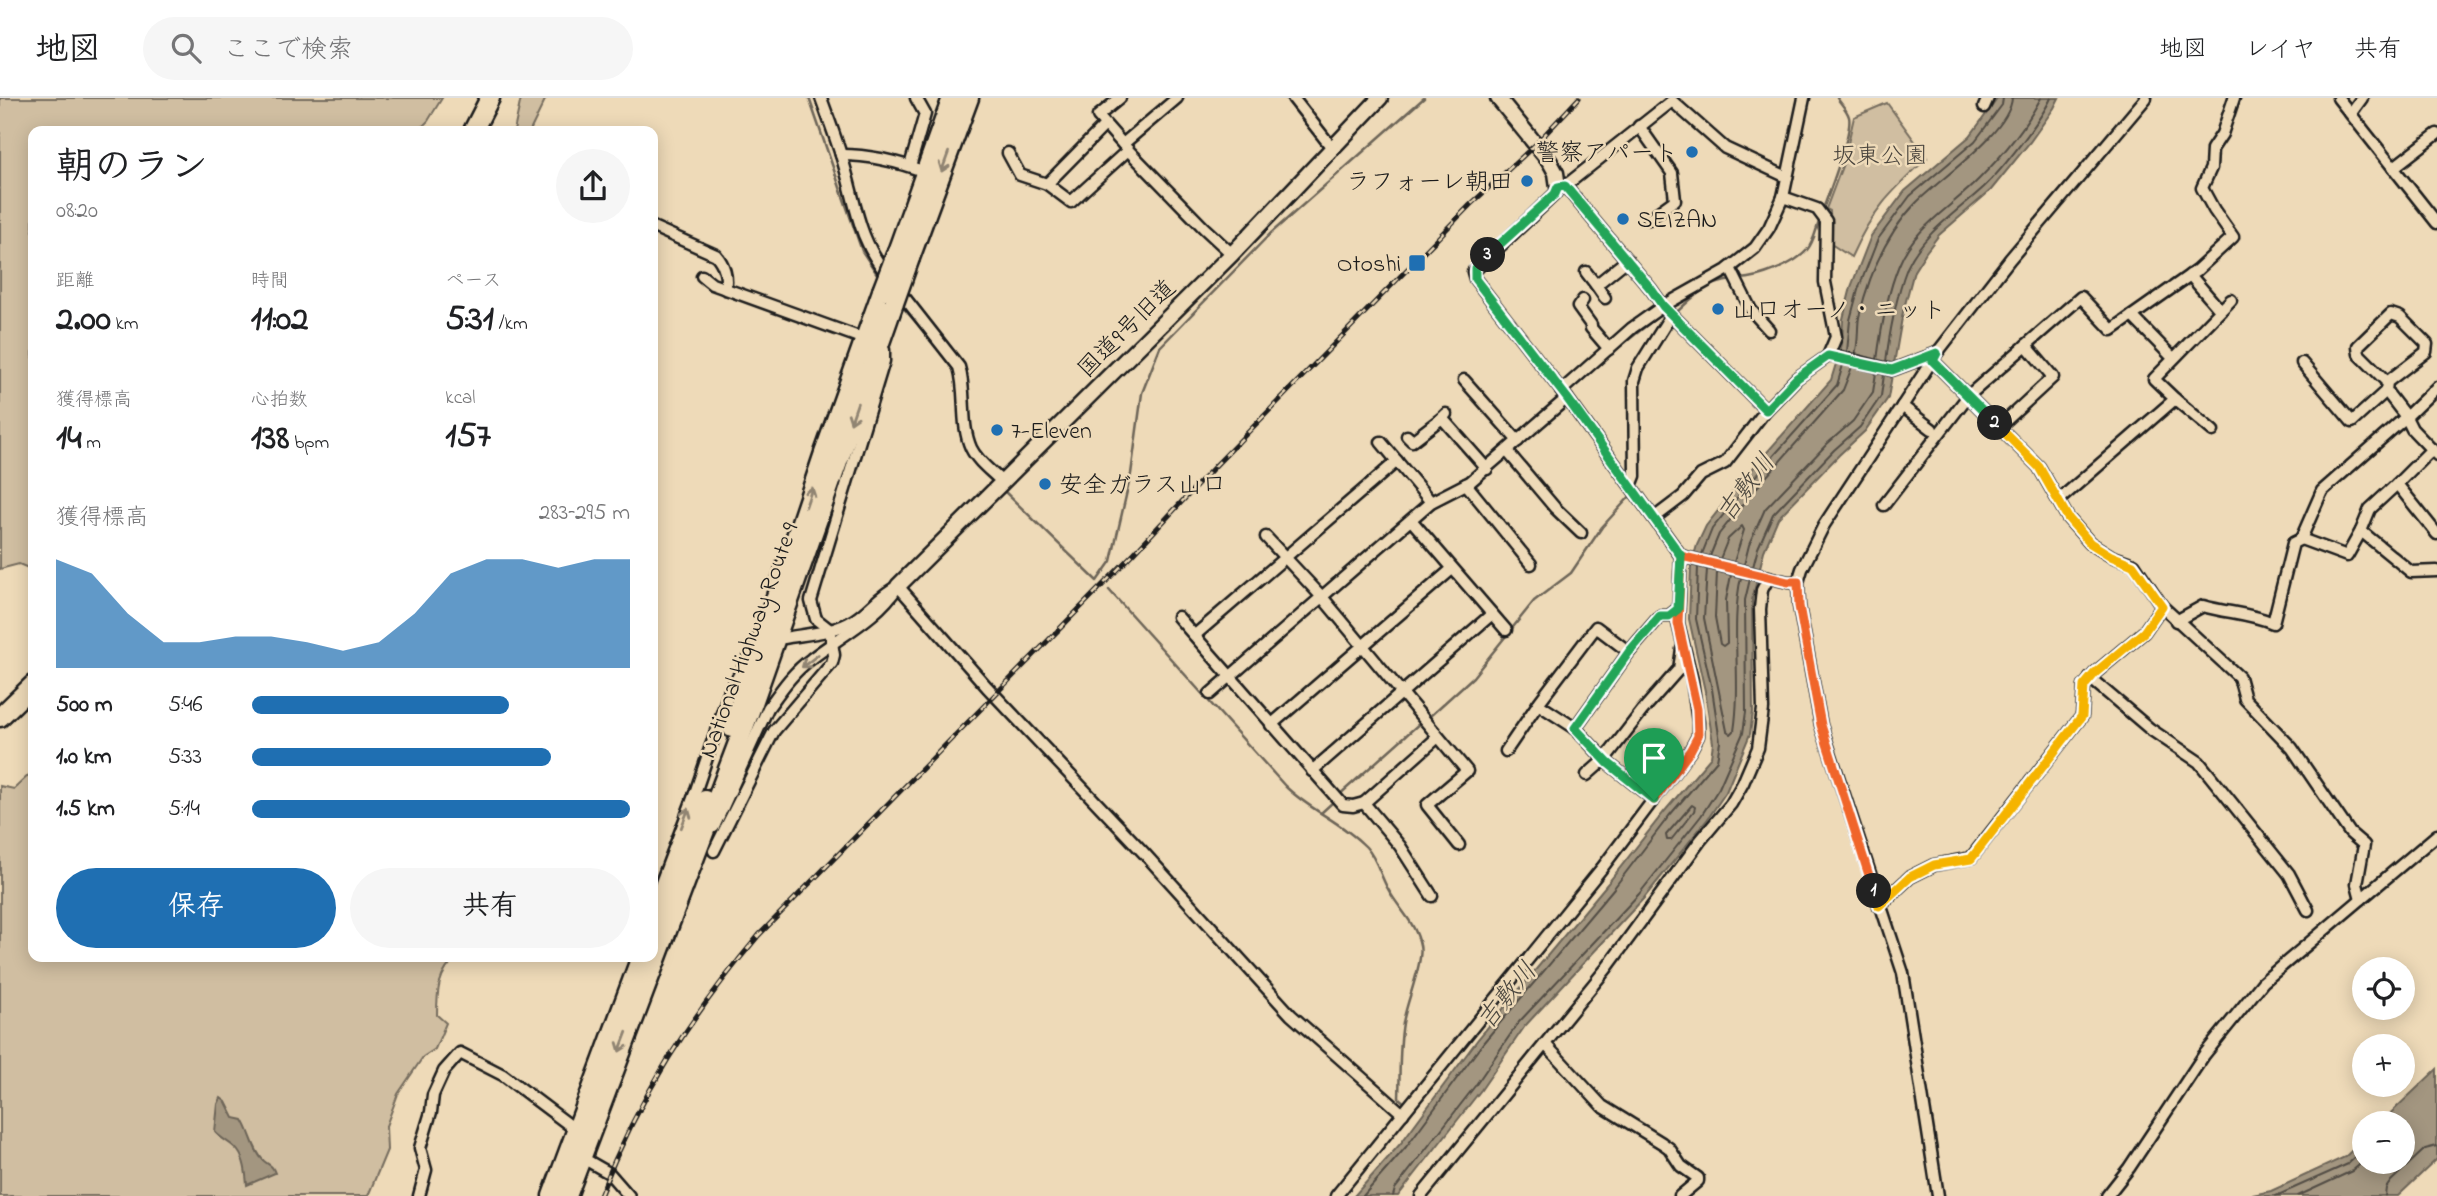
<!DOCTYPE html>
<html lang="ja">
<head>
<meta charset="utf-8">
<style>
	body { margin:0; font-family:"Indie Flower","Klee One",sans-serif; background:#f6f6f6; color:#202124; height:100vh; display:flex; flex-direction:column; font-size:26px; white-space:nowrap }
	* { box-sizing:border-box; margin:0 }
	p { font-size:23px; color:#757577 }
	.icon { flex:none; width:38px; height:38px; fill:none; stroke:currentColor; stroke-width:2; stroke-linecap:round; stroke-linejoin:round }
	.map { position:relative; flex:1; overflow:hidden }
	.drawer { position:absolute; left:28px; top:28px; width:630px; height:836px; display:flex; flex-direction:column; background:#fff; border-radius:14px; box-shadow:0 4px 18px #0003 }
	.drawer>* { flex:none }
	.fabs { position:absolute; left:2352px; top:859px; display:grid; gap:14px }
	.fabs a { display:grid; place-items:center; width:63px; height:63px; border-radius:50%; background:#fff; box-shadow:0 4px 18px #0003; font-size:35px }
	.pin { position:absolute; display:grid; place-items:center; width:60px; height:60px; color:#fff; margin:-72px -30px; border-radius:50% 50% 50% 0; rotate:-45deg; box-shadow:0 0 7px #0007 }
	.pin .icon { rotate:45deg }
	.km { position:absolute; width:35px; height:35px; margin:-18px; border-radius:50%; background:#222; color:#fff; font-size:19px; line-height:35px; text-align:center }
	.round { display:grid; place-items:center; flex:none; width:74px; height:74px; border-radius:37px; background:#f6f6f6 }
	.summary { display:flex; align-items:center; justify-content:space-between; height:119px; padding:0 28px }
	h1 { font-size:38px; font-weight:700; line-height:52px }
	.figures { display:grid; grid-template-columns:repeat(3,1fr); gap:10px; height:119px; padding:7px 28px }
	.figures div { display:grid; align-content:center }
	.figures b { font-size:35px; font-weight:700 }
	.figures small { font-size:19px; font-weight:400 }
	.figures p { font-size:19px }
	.chart { height:196px; padding:14px 28px }
	.chart p { display:flex; justify-content:space-between }
	.chart svg { width:100%; height:126px; margin-top:7px; fill:#1f6fb2; opacity:.7 }
	.primary-button { display:flex; gap:14px; margin-top:auto; padding:14px 28px }
	.primary-button a { flex:1; height:80px; border-radius:42px; background:#1f6fb2; color:#fff; font-size:28px; font-weight:700; line-height:80px; text-align:center }
	.primary-button a+a { background:#f6f6f6; color:#202124 }
	ul { padding:0 28px; list-style:none; font-size:23px }
	li { display:grid; grid-template-columns:112px 84px 1fr; align-items:center; height:52px }
	li i { height:18px; border-radius:9px; background:#1f6fb2 }
	header { display:flex; align-items:center; gap:42px; box-sizing:border-box; height:98px; padding:0 35px; background:#fff; border-bottom:2px solid #e0e0e0 }
	header strong { font-size:33px }
	nav { display:flex; gap:38px; margin-inline-start:auto; font-size:24px }
	.search { width:490px; height:63px; background:#f6f6f6; display:flex; align-items:center; gap:18px; box-sizing:border-box; padding:0 24px; border-radius:38px; color:#757577; font-size:26px }
	.map>svg:first-child { display:block }
</style>
</head>
<body>
<header>
<strong>地図</strong>
<div class="search"><svg class="icon" aria-label="search" viewBox="0 0 24 24"><circle cx="10" cy="10" r="6"/><path d="M15 15l6 6"/></svg>ここで検索</div>
<nav><a>地図</a><a>レイヤ</a><a>共有</a></nav>
</header>
<div class="map">
<svg width="2437" height="1098" viewBox="0 0 2437 1098">
	<rect width="100%" height="100%" fill="#eedab8"/>
	<filter id="ink" filterUnits="userSpaceOnUse"><feTurbulence type="fractalNoise" baseFrequency=".0143" numOctaves="2"/><feDisplacementMap in="SourceGraphic" scale="14" xChannelSelector="R" yChannelSelector="G"/><feConvolveMatrix kernelMatrix="1 2 1 2 8 2 1 2 1" color-interpolation-filters="sRGB"/></filter>
	<g filter="url(#ink)">
		<g fill="#d0bea1" stroke="#766d5e" stroke-width="2">
			<polygon points="0,0 442,0 428,23 418,33 33,33 33,472 19,466 0,471"/>
			<polygon points="521,0 546,0 530,33 514,33"/>
			<path d="M1887,5l40,55c-37,35 -55,52 -76,99l-20,-13 -1,-33 -4,-2 18,-48 10,-44z"/>
			<path d="M33,673v186h424c-19,16 -20,33 -20,58l9,8 -11,26 -12,8 -25,37 -12,32 1,24 -19,46h-368v-410l14,3z"/>
		</g>
		<g fill="#a39680" stroke="#6d6558" stroke-width="2">
			<polygon points="1998,0 2059,0 2054,10 2030,44 1991,92 1939,137 1926,154 1914,173 1903,214 1888,300 1865,333 1839,357 1778,420 1764,453 1752,502 1753,614 1750,636 1726,694 1707,722 1644,800 1525,928 1481,992 1398,1098 1354,1098 1401,1045 1478,941 1608,785 1664,714 1711,659 1713,645 1705,593 1689,521 1691,468 1697,447 1706,428 1739,386 1831,282 1842,246 1843,221 1851,189 1871,138 1905,93 1970,38"/>
			<polygon points="2437,971 2437,1061 2398,1098 2248,1098 2271,1093 2345,1059 2364,1041 2364,1064 2403,1064 2403,1026 2380,1025"/>
			<path d="M221,1000l5,4 8,16 9,2c8,12 10,31 21,41 6,5 8,4 11,12l-28,12c-1,-11 -2,-25 -9,-34 -6,-8 -16,-11 -23,-19l3,-28z"/>
		</g>
		<g fill="none" stroke-linecap="round" stroke-linejoin="round">
			<g stroke="#524d44" stroke-width="2">
				<polyline points="1847,254 1850,222 1858,192 1878,141 1910,98 1975,43 2002,7 2003,0"/>
				<path d="M1855,256c4,-12 2,-25 4,-37 10,-42 27,-83 57,-114 23,-24 94,-71 96,-105"/>
				<path d="M1877,262c4,-31 10,-66 22,-95 15,-38 53,-58 80,-86 23,-23 47,-53 62,-81"/>
				<path d="M1886,264c3,-27 11,-69 21,-94 15,-34 50,-56 77,-81 18,-17 57,-67 67,-89"/>
				<polyline points="1702,456 1712,431 1744,391 1837,287 1843,267"/>
				<polyline points="1710,458 1719,436 1751,396 1843,292 1852,269"/>
				<polyline points="1720,461 1728,441 1742,428 1744,432 1734,464"/>
				<polyline points="1744,467 1749,447 1765,411 1827,346 1853,323 1873,294 1876,275"/>
				<polyline points="1753,469 1758,450 1773,416 1834,352 1860,329 1881,298 1884,277"/>
				<path d="M1707,471l-3,49 23,113 4,3 3,-3c8,-51 -4,-104 7,-154"/>
				<polyline points="1717,474 1715,519 1720,546 1723,548 1727,545 1726,502 1731,477"/>
				<polygon points="1692,707 1695,709 1694,713 1671,742 1667,742 1666,737"/>
				<polyline points="1363,1098 1406,1049 1483,945 1614,790 1669,718 1717,662 1720,644 1712,591 1696,521 1698,469"/>
				<polyline points="1393,1098 1395,1091 1475,988 1519,924 1639,796 1701,718 1719,690 1743,635 1746,614 1745,502 1750,481"/>
				<polyline points="2276,1098 2348,1066 2364,1051"/>
				<polyline points="2298,1098 2352,1073 2364,1063"/>
				<polyline points="2385,1098 2386,1090 2391,1083 2425,1051 2437,1048"/>
			</g>
			<g stroke="#6d6558" stroke-width="2.5">
				<polyline points="809,0 862,153 879,179"/>
				<polyline points="1788,53 1798,0"/>
				<path d="M1823,111c6,-16 30,-78 26,-92 -2,-7 -8,-13 -12,-19"/>
				<path d="M1740,181c19,-1 54,-14 67,-29 7,-8 9,-21 13,-31"/>
				<polyline points="900,206 937,249"/>
				<path d="M1675,216c17,-17 33,-32 58,-34"/>
				<polyline points="1612,255 1661,216"/>
				<polyline points="1578,286 1604,261"/>
				<polyline points="962,335 962,343 972,360"/>
				<polyline points="1001,390 1097,483 1111,463 1131,376 1142,295 1160,249 1270,136 1424,0"/>
				<path d="M1109,492l176,196c24,24 57,36 81,61 11,12 14,28 22,42 10,19 28,34 32,56 4,16 -14,58 -17,78 -4,24 -3,50 -4,75l8,7"/>
				<polyline points="1430,618 1473,579 1534,503 1571,475 1602,429 1632,396"/>
				<polyline points="1338,698 1421,624"/>
				<polyline points="1321,715 1333,704"/>
			</g>
			<defs>
				<g id="street">
					<path d="M821,0c7,19 14,38 20,57 15,45 15,82 47,121"/>
					<polyline points="1120,0 1098,18 1128,52"/>
					<polyline points="1293,0 1333,51"/>
					<polyline points="2338,0 2437,125"/>
					<polyline points="1984,9 1988,0"/>
					<polyline points="2351,15 2362,0"/>
					<polyline points="1639,28 1672,75 1675,102 1649,121"/>
					<polyline points="1123,46 1177,0"/>
					<polyline points="1008,55 1020,77 1047,86 1071,104 1128,52 1204,130 1232,156"/>
					<path d="M841,57c28,0 58,7 84,17"/>
					<polyline points="910,68 925,16 916,0"/>
					<polyline points="2393,70 2437,36"/>
					<polyline points="1787,79 1725,50 1672,3 1565,88 1558,89 1555,96 1473,174 1475,181 1567,300 1681,458 1788,484 1798,484"/>
					<polyline points="1047,86 1105,27"/>
					<polyline points="1565,88 1651,191 1663,208 1766,312"/>
					<polyline points="1783,99 1817,111 1826,123 1825,184 1836,239 1828,258"/>
					<path d="M653,129l63,28c8,9 12,22 9,34"/>
					<polyline points="1730,170 1751,212 1769,232"/>
					<polyline points="1586,174 1596,187 1627,162"/>
					<polyline points="2190,177 2220,212"/>
					<polyline points="702,178 712,186 867,242"/>
					<polyline points="1596,187 1605,200"/>
					<path d="M897,190l62,79c8,26 1,57 12,81 6,13 20,23 30,33"/>
					<polyline points="1583,202 1578,209 1591,227 1591,230 1609,251"/>
					<polyline points="2132,218 2173,260"/>
					<polyline points="1933,263 2039,369 2068,420 2090,445 2111,458 2134,466 2162,508 2239,579 2245,601 2292,650 2350,735 2364,747 2357,786 2361,801"/>
					<polyline points="2302,265 2352,324 2386,293"/>
					<polyline points="1464,282 1518,343"/>
					<polyline points="2387,284 2359,256 2358,248 2391,216 2400,219 2427,246 2426,254 2387,284 2386,293 2406,319 2437,289"/>
					<polyline points="1561,293 1632,230 1663,208 1727,172 1755,150 1769,130 1783,99 1804,0"/>
					<polyline points="2175,301 2213,333"/>
					<polyline points="1902,308 1932,331"/>
					<polyline points="1446,316 1442,320 1487,371"/>
					<polyline points="1999,329 2053,279 2026,247"/>
					<polyline points="1407,338 1412,343 1442,320"/>
					<polyline points="1381,344 1431,404"/>
					<polyline points="2432,351 2397,386 2437,436"/>
					<polyline points="1507,353 1555,410 1581,435"/>
					<polyline points="1466,386 1531,466"/>
					<polyline points="2397,386 2370,411 2361,433 2411,474 2437,473"/>
					<polyline points="1631,388 1635,378 1634,283 1638,270 1671,217"/>
					<polyline points="2059,402 2175,301 2154,281 2231,202"/>
					<polyline points="1884,407 1968,298 2081,199 2112,232 2196,173 2233,139 2214,112 2202,90 2211,70 2212,51 2222,36 2234,0"/>
					<polyline points="1654,420 1683,398 1701,377 1725,365 1766,312 1797,280 1828,258 1836,258 1892,272 1937,255"/>
					<polyline points="1412,423 1506,532"/>
					<polyline points="2361,433 2347,458 2301,441 2322,393 2406,319 2412,331 2437,357"/>
					<polyline points="1266,439 1322,499 1467,673 1427,707 1459,747"/>
					<polyline points="898,488 987,589 1143,754 1291,917 1403,1016"/>
					<polyline points="1178,519 1343,707 1353,708 1364,705 1400,748 1432,798"/>
					<path d="M2176,523l27,-15c24,7 47,7 70,17l20,-80 8,-4"/>
					<polyline points="1195,537 1397,363"/>
					<path d="M784,540c22,-4 50,-5 70,-18 16,-10 26,-26 44,-34"/>
					<polyline points="2090,580 2150,631 2199,664 2289,776 2308,812"/>
					<polyline points="1210,596 1431,404 1470,384 1567,300"/>
					<polyline points="1538,606 1575,630"/>
					<polyline points="1271,627 1452,471"/>
					<polyline points="1506,653 1540,603 1596,529 1629,554"/>
					<polyline points="1312,673 1492,516"/>
					<polyline points="1587,677 1605,661 1642,613 1679,571 1682,551"/>
					<polyline points="1654,702 1608,665 1575,630 1629,554 1660,518 1669,518 1678,511"/>
					<polyline points="1364,705 1438,639"/>
					<path d="M714,729l54,-119c13,-18 25,-36 43,-49 29,-23 67,-41 87,-73"/>
					<polyline points="714,753 774,633 832,565 834,557 830,532 816,521 811,503 884,263 884,252 881,248"/>
					<polyline points="653,806 695,695 730,592 749,560"/>
					<polyline points="1879,808 1910,779 1934,767 1971,760 2082,618 2084,588 2095,575 2144,534 2162,508"/>
					<polyline points="1545,946 1602,1008 1662,1045 1669,1050 1681,1068 1698,1080 1698,1083 1680,1098"/>
					<polyline points="581,1059 609,1075 629,1098"/>
					<polyline points="419,1098 426,1072 420,1050 431,1014 433,997 444,973 460,955 503,977 576,1032"/>
					<polyline points="1336,1098 1602,770 1690,653 1698,638 1698,624 1692,582 1678,525 1681,458"/>
					<polyline points="1421,1098 1606,871 1700,743 1731,706 1743,685 1758,650 1763,611 1760,511 1762,492 1769,479"/>
					<polyline points="1938,1098 1903,875 1821,627 1799,508 1798,484 1802,471 1824,427 1937,255 2010,161 2146,0"/>
					<polyline points="2107,1098 2129,1070 2204,957 2263,884 2437,737"/>
				</g>
				<g id="secondary">
					<polyline points="1498,0 1550,64 1556,75 1558,89"/>
					<polyline points="898,488 1232,156 1380,0"/>
				</g>
				<g id="highway">
					<polyline points="473,33 490,0"/>
					<polyline points="898,151 952,0"/>
					<polyline points="910,160 969,0"/>
					<polyline points="0,619 33,587"/>
					<polyline points="732,630 823,358 882,193"/>
					<polyline points="653,832 705,702"/>
					<polyline points="552,1098 641,859"/>
					<polyline points="567,1098 753,605 894,205"/>
				</g>
			</defs>
			<use href="#street" stroke="#1c1c1c" stroke-width="15"/>
			<use href="#secondary" stroke="#1c1c1c" stroke-width="19"/>
			<use href="#highway" stroke="#1c1c1c" stroke-width="23"/>
			<use href="#street" stroke="#eedab8" stroke-width="10"/>
			<use href="#secondary" stroke="#eedab8" stroke-width="14"/>
			<use href="#highway" stroke="#eedab8" stroke-width="18"/>
			<defs>
				<path id="rail" d="M600,1098c39,-100 90,-179 159,-261l375,-382 83,-89 253,-259 66,-61 43,-46"/>
			</defs>
			<use href="#rail" stroke="#1c1c1c" stroke-width="5"/>
			<use href="#rail" stroke="#eedab8" stroke-width="2.5" stroke-dasharray="8" stroke-linecap="butt"/>
			<defs>
				<g id="highway-bridge">
					<polyline points="882,193 898,151"/>
					<polyline points="894,205 910,160"/>
				</g>
			</defs>
			<use href="#highway-bridge" stroke="#1c1c1c" stroke-width="23" stroke-linecap="butt"/>
			<use href="#highway-bridge" stroke="#eedab8" stroke-width="18"/>
		</g>
		<defs><path id="oneway-shaft" d="M-6 0H5M1.5-3L5.5 0L1.5 3" fill="none" stroke-width="1.6" stroke-linecap="round" stroke-linejoin="round" transform="scale(1.75)"/></defs>
		<g stroke="#908472">
			<use href="#oneway-shaft" transform="translate(945 64) rotate(110)"/>
			<use href="#oneway-shaft" transform="translate(854 315) rotate(109)"/>
			<use href="#oneway-shaft" transform="translate(809 399) rotate(-71)"/>
			<use href="#oneway-shaft" transform="translate(810 563) rotate(142)"/>
			<use href="#oneway-shaft" transform="translate(685 720) rotate(-69)"/>
			<use href="#oneway-shaft" transform="translate(623 944) rotate(111)"/>
		</g>
	</g>
	<g fill="none" stroke-linecap="round" stroke-linejoin="round" filter="url(#ink)">
		<defs>
			<polyline id="split-1" points="1654,702 1690,653 1698,638 1697,611 1678,525 1681,458 1788,484 1798,484 1799,508 1821,627 1874,793"/>
			<polyline id="split-2" points="1874,793 1879,808 1910,779 1934,767 1971,761 2082,618 2084,588 2095,575 2144,534 2162,508 2133,467 2111,458 2090,445 2068,420 2039,369 1995,325"/>
			<polyline id="split-3" points="1488,157 1555,96 1558,89 1565,88 1651,191 1663,208 1766,312 1797,280 1828,258 1892,272 1937,255 1933,263 1995,325"/>
			<polyline id="split-4" points="1488,157 1475,170 1475,181 1567,300 1681,458 1678,511 1669,518 1660,518 1629,554 1575,630 1608,665 1654,702"/>
		</defs>
		<use href="#split-1" stroke="#fff" stroke-width="14"/>
		<use href="#split-2" stroke="#fff" stroke-width="14"/>
		<use href="#split-3" stroke="#fff" stroke-width="14"/>
		<use href="#split-4" stroke="#fff" stroke-width="14"/>
		<use href="#split-1" stroke="#f0652b" stroke-width="9"/>
		<use href="#split-2" stroke="#f5b400" stroke-width="9"/>
		<use href="#split-3" stroke="#22a559" stroke-width="9"/>
		<use href="#split-4" stroke="#22a559" stroke-width="9"/>
	</g>
	<g fill="#1f6fb2" stroke="#eedab8" stroke-width="2.5">
		<circle cx="1692" cy="54" r="7"/>
		<circle cx="1527" cy="83" r="7"/>
		<circle cx="1623" cy="121" r="7"/>
		<rect x="1408" y="156" width="18" height="18" rx="3.5"/>
		<circle cx="1718" cy="211" r="7"/>
		<circle cx="997" cy="332" r="7"/>
		<circle cx="1045" cy="386" r="7"/>
	</g>
	<g text-anchor="middle" stroke-width="5" stroke-linejoin="round" paint-order="stroke">
		<g font-size="24" fill="#1c1c1c" stroke="#eedab8" text-anchor="start">
			<text x="1678" y="62" text-anchor="end">警察アパート</text>
			<text x="1513" y="91" text-anchor="end">ラフォーレ朝田</text>
			<text x="1637" y="129">SEIZAN</text>
			<text x="1401" y="173" text-anchor="end">Otoshi</text>
			<text x="1732" y="219">山口オーノ・ニット</text>
			<text x="1011" y="340">7-Eleven</text>
			<text x="1059" y="394">安全ガラス山口</text>
		</g>
		<g font-size="24" fill="#49443d" stroke="#eedab8">
			<text x="1880" y="65">坂東公園</text>
		</g>
		<g font-size="24" fill="#1c1c1c" stroke="#eedab8">
			<text transform="translate(1126 230) rotate(-45)" y="8">国道9号旧道</text>
			<text transform="translate(748 542) rotate(-70)" y="8">National Highway Route 9</text>
		</g>
		<g font-size="26" font-style="italic" fill="#4b473f" stroke="#eedab8">
			<text transform="translate(1745 389) rotate(-53)" y="9">吉敷川</text>
			<text transform="translate(1506 897) rotate(-51)" y="9">吉敷川</text>
		</g>
	</g>
</svg>
<div class="fabs">
<a><svg class="icon" aria-label="locate" viewBox="0 0 24 24"><circle cx="12" cy="12" r="6"/><path d="M12 2v4M12 18v4M2 12h4M18 12h4"/></svg></a>
<a>+</a>
<a>−</a>
</div>
<div class="pin" style="left:1654px;top:702px;background:#1e9e55"><svg class="icon" aria-label="arrive" viewBox="0 0 24 24"><path d="M6 21V4h12l-3 4 3 4H6"/></svg></div>
<b class="km" style="left:1874px;top:793px">1</b>
<b class="km" style="left:1995px;top:325px">2</b>
<b class="km" style="left:1488px;top:157px">3</b>
<section class="drawer">
<div class="summary"><div><h1>朝のラン</h1><p>08:20</p></div><a class="round"><svg class="icon" aria-label="share" viewBox="0 0 24 24"><path d="M12 15V3M7 8l5-5 5 5M5 13v7h14v-7"/></svg></a></div>
<div class="figures">
<div><p>距離</p><b>2.00<small> km</small></b></div>
<div><p>時間</p><b>11:02</b></div>
<div><p>ペース</p><b>5:31<small> /km</small></b></div>
</div>
<div class="figures">
<div><p>獲得標高</p><b>14<small> m</small></b></div>
<div><p>心拍数</p><b>138<small> bpm</small></b></div>
<div><p>kcal</p><b>157</b></div>
</div>
<div class="chart"><p><span>獲得標高</span>283–295 m</p>
<svg viewBox="0 0 160 44" preserveAspectRatio="none"><path d="M0 44V6L10 11L20 25L30 35L40 35L50 33L60 33L70 35L80 38L90 35L100 25L110 11L120 6L130 6L140 9L150 6L160 6V44z"/></svg>
</div>
<ul>
<li><b>500 m</b>5:46<i style="width:68%"></i></li>
<li><b>1.0 km</b>5:33<i style="width:79%"></i></li>
<li><b>1.5 km</b>5:14<i style="width:100%"></i></li>
</ul>
<div class="primary-button"><a>保存</a><a>共有</a></div>
</section>
</div>
</body>
</html>
